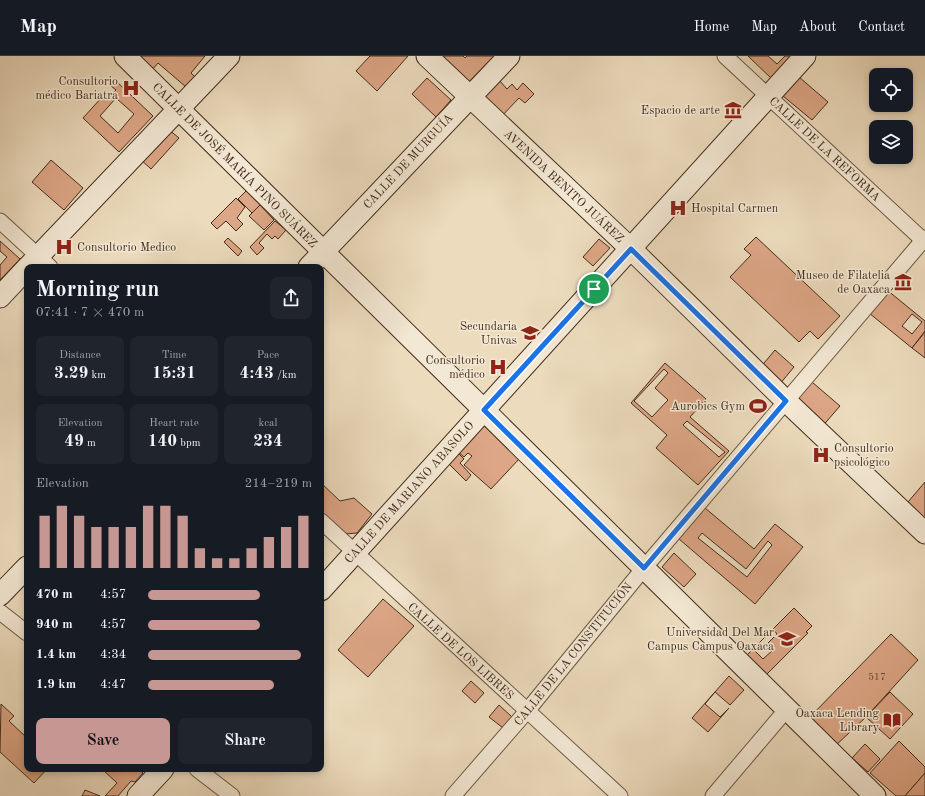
<!DOCTYPE html>
<meta charset="utf-8">
<style>
:root{--surface:#171b24;--page:#20242c;--text:#f1f3f6;--muted:#9ea1a6;--line:#363941;--accent:#c59692}
body{margin:0;font-family:"Old Standard TT",serif;background:var(--page);color:var(--text);height:100vh;display:flex;flex-direction:column;font-size:15px;white-space:nowrap}
*{box-sizing:border-box;margin:0}
p{font-size:13px;color:var(--muted)}
.icon{flex:none;width:22px;height:22px;fill:none;stroke:currentColor;stroke-width:2;stroke-linecap:round;stroke-linejoin:round}
.map{position:relative;flex:1;overflow:hidden}
.panel{position:absolute;left:24px;top:208px;width:300px;height:508px;display:flex;flex-direction:column;background:var(--surface);border-radius:8px;box-shadow:0 2px 6px #0003}
.panel>*{flex:none}
.controls{position:absolute;left:869px;top:12px;display:grid;gap:8px}
.controls a{display:grid;place-items:center;width:44px;height:44px;border-radius:8px;background:var(--surface);box-shadow:0 2px 6px #0003;font-size:20px}
.pin{position:absolute;display:grid;place-items:center;width:34px;height:34px;color:#fff;margin:-17px;border:2px solid #fff;border-radius:50%;box-shadow:0 1px 4px #0007}
.round{display:grid;place-items:center;flex:none;width:42px;height:42px;border-radius:8px;background:var(--page)}
.headline{display:flex;align-items:center;justify-content:space-between;height:68px;padding:0 12px}
h1{font-size:22px;font-weight:800;line-height:30px}
.metrics{display:grid;grid-template-columns:repeat(3,1fr);gap:6px;height:68px;padding:4px 12px}
.metrics div{display:grid;align-content:center;border-radius:8px;background:var(--page);text-align:center}
.metrics b{font-size:17px;font-weight:800}
.metrics small{font-size:11px;font-weight:400}
.metrics p{font-size:11px}
.chart{height:112px;padding:8px 12px}
.chart p{display:flex;justify-content:space-between}
.chart svg{width:100%;height:72px;margin-top:4px;stroke:var(--accent);stroke-width:6}
.action{display:flex;gap:8px;margin-top:auto;padding:8px 12px}
.action a{flex:1;height:46px;border-radius:8px;background:var(--accent);color:#111;font-size:16px;font-weight:800;line-height:46px;text-align:center}
.action a+a{background:var(--page);color:var(--text)}
ul{padding:0 12px;list-style:none;font-size:13px}
li{display:grid;grid-template-columns:64px 48px 1fr;align-items:center;height:30px}
li i{height:10px;border-radius:5px;background:var(--accent)}
header{display:flex;align-items:center;gap:24px;box-sizing:border-box;height:56px;padding:0 20px;background:var(--surface);border-bottom:1px solid var(--line)}
header strong{font-size:19px}
nav{display:flex;gap:22px;margin-inline-start:auto;font-size:14px}
.map>svg:first-child{display:block}
.building{fill:#dda686;stroke:#432d1b;fill-rule:evenodd}
.lines{fill:none;stroke-linecap:round;stroke-linejoin:round}
.street-casing{stroke:#6d5844;stroke-width:17}
.secondary-casing{stroke:#432d1b;stroke-width:23}
.street{stroke:#f3e8d4;stroke-width:15}
.secondary{stroke:#f3e8d4;stroke-width:21}
.route-casing{stroke:#fff;stroke-width:8}
.route{stroke:#1a73e8;stroke-width:5}
.labels{text-anchor:middle;stroke-width:3;stroke-linejoin:round;paint-order:stroke}
.number-label{font-size:10px;fill:#6a4b36}
.poi-label{font-size:12px;fill:#432d1b;stroke:#f3e8d4;text-anchor:end}
.street-label{font-size:12px;fill:#432d1b;stroke:#f3e8d4}
</style>
<header>
<strong>Map</strong>
<nav><a>Home</a><a>Map</a><a>About</a><a>Contact</a></nav>
</header>
<div class="map">
<svg width="925" height="740" viewBox="0 0 925 740">
<rect width="100%" height="100%" fill="#ecdbbd"/>
<filter id="stains"><feTurbulence type="fractalNoise" baseFrequency=".005" numOctaves="4"/><feColorMatrix values="0 0 0 0 .2 0 0 0 0 .09 0 0 0 0 .02 0 0 0 .5 -.17"/></filter>
<radialGradient id="worn" r=".72"><stop offset=".6" stop-color="#630" stop-opacity="0"/><stop offset="1" stop-color="#630" stop-opacity=".3"/></radialGradient>
<g class="building">
<polygon points="142,0 205,0 191,17 195,21 186,31 158,7 152,14 139,3"/>
<polygon points="370,0 408,0 377,35 356,15"/>
<polygon points="439,0 463,0 465,2 467,0 494,0 463,32"/>
<polygon points="748,0 768,0 777,8 785,0 795,0 773,24"/>
<polygon points="799,21 828,46 812,64 783,40"/>
<polygon points="427,22 451,44 436,61 412,38"/>
<polygon points="499,24 507,33 512,28 517,34 523,27 534,38 525,47 519,42 500,62 481,44"/>
<path d="M116,25L153,60L119,96L83,62L103,40L106,44L116,34L111,30ZM116,42L134,58L118,77L100,60Z"/>
<polygon points="168,73 179,82 151,113 140,103"/>
<polygon points="51,104 83,132 64,154 32,126"/>
<polygon points="247,134 261,148 252,157 238,143"/>
<polygon points="236,142 245,151 237,162 243,168 236,175 226,165 217,173 211,167"/>
<polygon points="260,149 274,164 264,174 249,160"/>
<polygon points="275,165 286,174 278,183 275,180 272,183 267,178 259,187 264,192 257,199 250,191"/>
<polygon points="756,181 840,260 818,283 810,275 799,286 730,221 751,199 744,193"/>
<polygon points="228,182 242,195 238,200 224,186"/>
<polygon points="599,183 610,192 593,210 583,201"/>
<polygon points="0,185 20,203 0,224 0,209 7,201 0,195"/>
<path d="M887,234L925,265V275L912,292L869,257ZM912,258L922,266L912,278L902,270Z"/>
<polygon points="925,276 925,302 912,292"/>
<polygon points="775,294 794,311 779,329 759,313"/>
<path d="M665,307L706,343L690,361L729,395L698,429L656,392L667,379L631,347ZM664,313L668,317L655,332L668,344L652,361L634,345ZM687,365L725,396L719,401L683,369Z"/>
<polygon points="812,326 840,350 820,373 793,348"/>
<polygon points="484,366 521,401 491,433 464,409 472,400 468,397 464,401 457,395"/>
<polygon points="457,396 464,403 460,407 471,419 466,425 447,406"/>
<polygon points="925,426 925,472 902,453"/>
<polygon points="321,427 340,445 354,442 372,458 357,477 344,478 321,456"/>
<path d="M705,452L754,493L775,468L803,491L755,548L679,483ZM702,477L746,513L768,485L772,489L747,521L698,482Z"/>
<polygon points="674,497 696,518 684,531 662,511"/>
<polygon points="383,543 414,570 368,621 338,594"/>
<path d="M794,552L812,570L806,576L808,577L762,623L743,603ZM773,573L777,578L768,587L774,593L763,603L753,593Z"/>
<polygon points="891,578 918,604 866,661 834,691 807,664"/>
<polygon points="729,620 744,634 730,649 715,636 705,648 720,661 729,652 708,676 692,662"/>
<polygon points="471,625 484,637 475,647 462,635"/>
<polygon points="890,636 913,658 890,683 866,661"/>
<polygon points="1,648 14,660 9,665 27,682 27,713 47,713 34,727 0,696"/>
<polygon points="499,649 512,661 503,672 489,661"/>
<polygon points="899,685 925,711 925,717 905,740 896,740 870,717"/>
<polygon points="865,688 880,703 868,716 852,702"/>
<polygon points="138,713 143,717 135,726 131,725 118,740 105,740 117,727 102,713"/>
<polygon points="925,717 925,740 905,740"/>
<polygon points="85,734 100,740 82,740"/>
</g>
<g class="lines">
<g class="street-casing">
<g id="street">
<polyline points="725,0 925,186"/>
<polyline points="0,165 50,211"/>
<polyline points="321,465 620,740"/>
<polyline points="0,556 27,577"/>
<polyline points="197,713 232,740"/>
<polyline points="453,740 527,655 644,512 925,182"/>
<polyline points="713,740 787,653"/>
</g>
</g>
<g class="secondary-casing">
<g id="secondary">
<polyline points="125,0 875,740"/>
<polyline points="427,0 631,193 786,345 925,477"/>
<polyline points="28,211 229,0"/>
<polyline points="309,211 509,0"/>
<polyline points="0,241 27,212"/>
<polyline points="321,534 805,0"/>
<polyline points="0,539 27,511"/>
<polyline points="138,740 163,713"/>
</g>
</g>
<use href="#street" class="street"/>
<use href="#secondary" class="secondary"/>
</g>
<g class="lines">
<g class="route-casing">
<polygon id="route" points="631,193 786,345 644,512 484,354"/>
</g>
<use href="#route" class="route"/>
</g>
<defs>
<g id="hospital-bare" transform="scale(1.38)"><path d="M-5-5h3v3.5h4V-5h3V5h-3V1.5h-4V5h-3Z" fill="#8f2418" stroke="#f3e8d4" stroke-width="2.5" paint-order="stroke"/></g>
<g id="museum-bare" transform="scale(1.38)"><path d="M0-6L6-3V-2H-6V-3ZM-5-1h2V3h-2ZM-1-1h2V3h-2ZM3-1h2V3H3ZM-6 4H6V6H-6Z" fill="#8f2418" stroke="#f3e8d4" stroke-width="2.5" paint-order="stroke"/></g>
<g id="school-bare" transform="scale(1.38)"><path d="M0-5L7-2L0 1L-7-2ZM-4 1L0 2.5L4 1V4Q0 6-4 4Z" fill="#8f2418" stroke="#f3e8d4" stroke-width="2.5" paint-order="stroke"/></g>
<g id="stadium-bare" transform="scale(1.38)"><path d="M0-5a6.5 5 0 1 0 0 10a6.5 5 0 1 0 0-10ZM-3.5-1.8h7v3.6h-7Z" fill="#8f2418" stroke="#f3e8d4" stroke-width="2.5" paint-order="stroke"/></g>
<g id="university-bare" transform="scale(1.38)"><path d="M0-5L7-2L0 1L-7-2ZM-4 1L0 2.5L4 1V4Q0 6-4 4Z" fill="#8f2418" stroke="#f3e8d4" stroke-width="2.5" paint-order="stroke"/></g>
<g id="library-bare" transform="scale(1.38)"><path d="M-6-4Q-3-5.5-.7-3.5V5Q-3 3-6 4ZM6-4Q3-5.5 .7-3.5V5Q3 3 6 4Z" fill="#8f2418" stroke="#f3e8d4" stroke-width="2.5" paint-order="stroke"/></g>
</defs>
<g fill-rule="evenodd">
<use href="#hospital-bare" x="131" y="32"/>
<use href="#museum-bare" x="733" y="54"/>
<use href="#hospital-bare" x="678" y="152"/>
<use href="#hospital-bare" x="64" y="191"/>
<use href="#museum-bare" x="903" y="226"/>
<use href="#school-bare" x="530" y="277"/>
<use href="#hospital-bare" x="498" y="311"/>
<use href="#stadium-bare" x="758" y="350"/>
<use href="#hospital-bare" x="821" y="399"/>
<use href="#university-bare" x="787" y="583"/>
<use href="#library-bare" x="892" y="664"/>
</g>
<g class="labels">
<g class="number-label">
<text x="877" y="624">517</text>
</g>
<g class="poi-label">
<text x="118" y="29">Consultorio<tspan x="118" dy="14">médico Bariatra</tspan></text>
<text x="720" y="58">Espacio de arte</text>
<text x="691" y="156" text-anchor="start">Hospital Carmen</text>
<text x="77" y="195" text-anchor="start">Consultorio Medico</text>
<text x="890" y="223">Museo de Filatelia<tspan x="890" dy="14">de Oaxaca</tspan></text>
<text x="517" y="274">Secundaria<tspan x="517" dy="14">Univas</tspan></text>
<text x="485" y="308">Consultorio<tspan x="485" dy="14">médico</tspan></text>
<text x="745" y="354">Aurobics Gym</text>
<text x="834" y="396" text-anchor="start">Consultorio<tspan x="834" dy="14">psicológico</tspan></text>
<text x="774" y="580">Universidad Del Mar<tspan x="774" dy="14">Campus Campus Oaxaca</tspan></text>
<text x="879" y="661">Oaxaca Lending<tspan x="879" dy="14">Library</tspan></text>
</g>
<g class="street-label">
<text transform="translate(825 93) rotate(43)" y="4">CALLE DE LA REFORMA</text>
<text transform="translate(408 105) rotate(-47)" y="4">CALLE DE MURGUÍA</text>
<text transform="translate(235 109) rotate(45)" y="4">CALLE DE JOSÉ MARÍA PINO SUÁREZ</text>
<text transform="translate(564 130) rotate(43)" y="4">AVENIDA BENITO JUÁREZ</text>
<text transform="translate(409 436) rotate(-48)" y="4">CALLE DE MARIANO ABASOLO</text>
<text transform="translate(461 595) rotate(42)" y="4">CALLE DE LOS LIBRES</text>
<text transform="translate(573 598) rotate(-51)" y="4">CALLE DE LA CONSTITUCIÓN</text>
</g>
</g>
<rect width="100%" height="100%" filter="url(#stains)"/>
<rect width="100%" height="100%" fill="url(#worn)"/>
</svg>
<div class="controls">
<a><svg class="icon" aria-label="locate" viewBox="0 0 24 24"><circle cx="12" cy="12" r="6"/><path d="M12 2v4M12 18v4M2 12h4M18 12h4"/></svg></a>
<a><svg class="icon" aria-label="layers" viewBox="0 0 24 24"><path d="M12 4l9 5-9 5-9-5zM3 14l9 5 9-5"/></svg></a>
</div>
<div class="pin" style="left:594px;top:233px;background:#1e9e55"><svg class="icon" aria-label="arrive" viewBox="0 0 24 24"><path d="M6 21V4h12l-3 4 3 4H6"/></svg></div>
<section class="panel">
<div class="headline"><div><h1>Morning run</h1><p>07:41 · 7 × 470 m</p></div><a class="round"><svg class="icon" aria-label="share" viewBox="0 0 24 24"><path d="M12 15V3M7 8l5-5 5 5M5 13v7h14v-7"/></svg></a></div>
<div class="metrics">
<div><p>Distance</p><b>3.29<small> km</small></b></div>
<div><p>Time</p><b>15:31</b></div>
<div><p>Pace</p><b>4:43<small> /km</small></b></div>
</div>
<div class="metrics">
<div><p>Elevation</p><b>49<small> m</small></b></div>
<div><p>Heart rate</p><b>140<small> bpm</small></b></div>
<div><p>kcal</p><b>234</b></div>
</div>
<div class="chart"><p><span>Elevation</span>214–219 m</p>
<svg viewBox="0 0 160 44" preserveAspectRatio="none"><path d="M5 44V12M15 44V6M25 44V12M35 44V19M45 44V19M55 44V19M65 44V6M75 44V6M85 44V12M95 44V32M105 44V38M115 44V38M125 44V32M135 44V25M145 44V19M155 44V12"/></svg>
</div>
<ul>
<li><b>470 m</b>4:57<i style="width:68%"></i></li>
<li><b>940 m</b>4:57<i style="width:68%"></i></li>
<li><b>1.4 km</b>4:34<i style="width:93%"></i></li>
<li><b>1.9 km</b>4:47<i style="width:77%"></i></li>
</ul>
<div class="action"><a>Save</a><a>Share</a></div>
</section>
</div>
